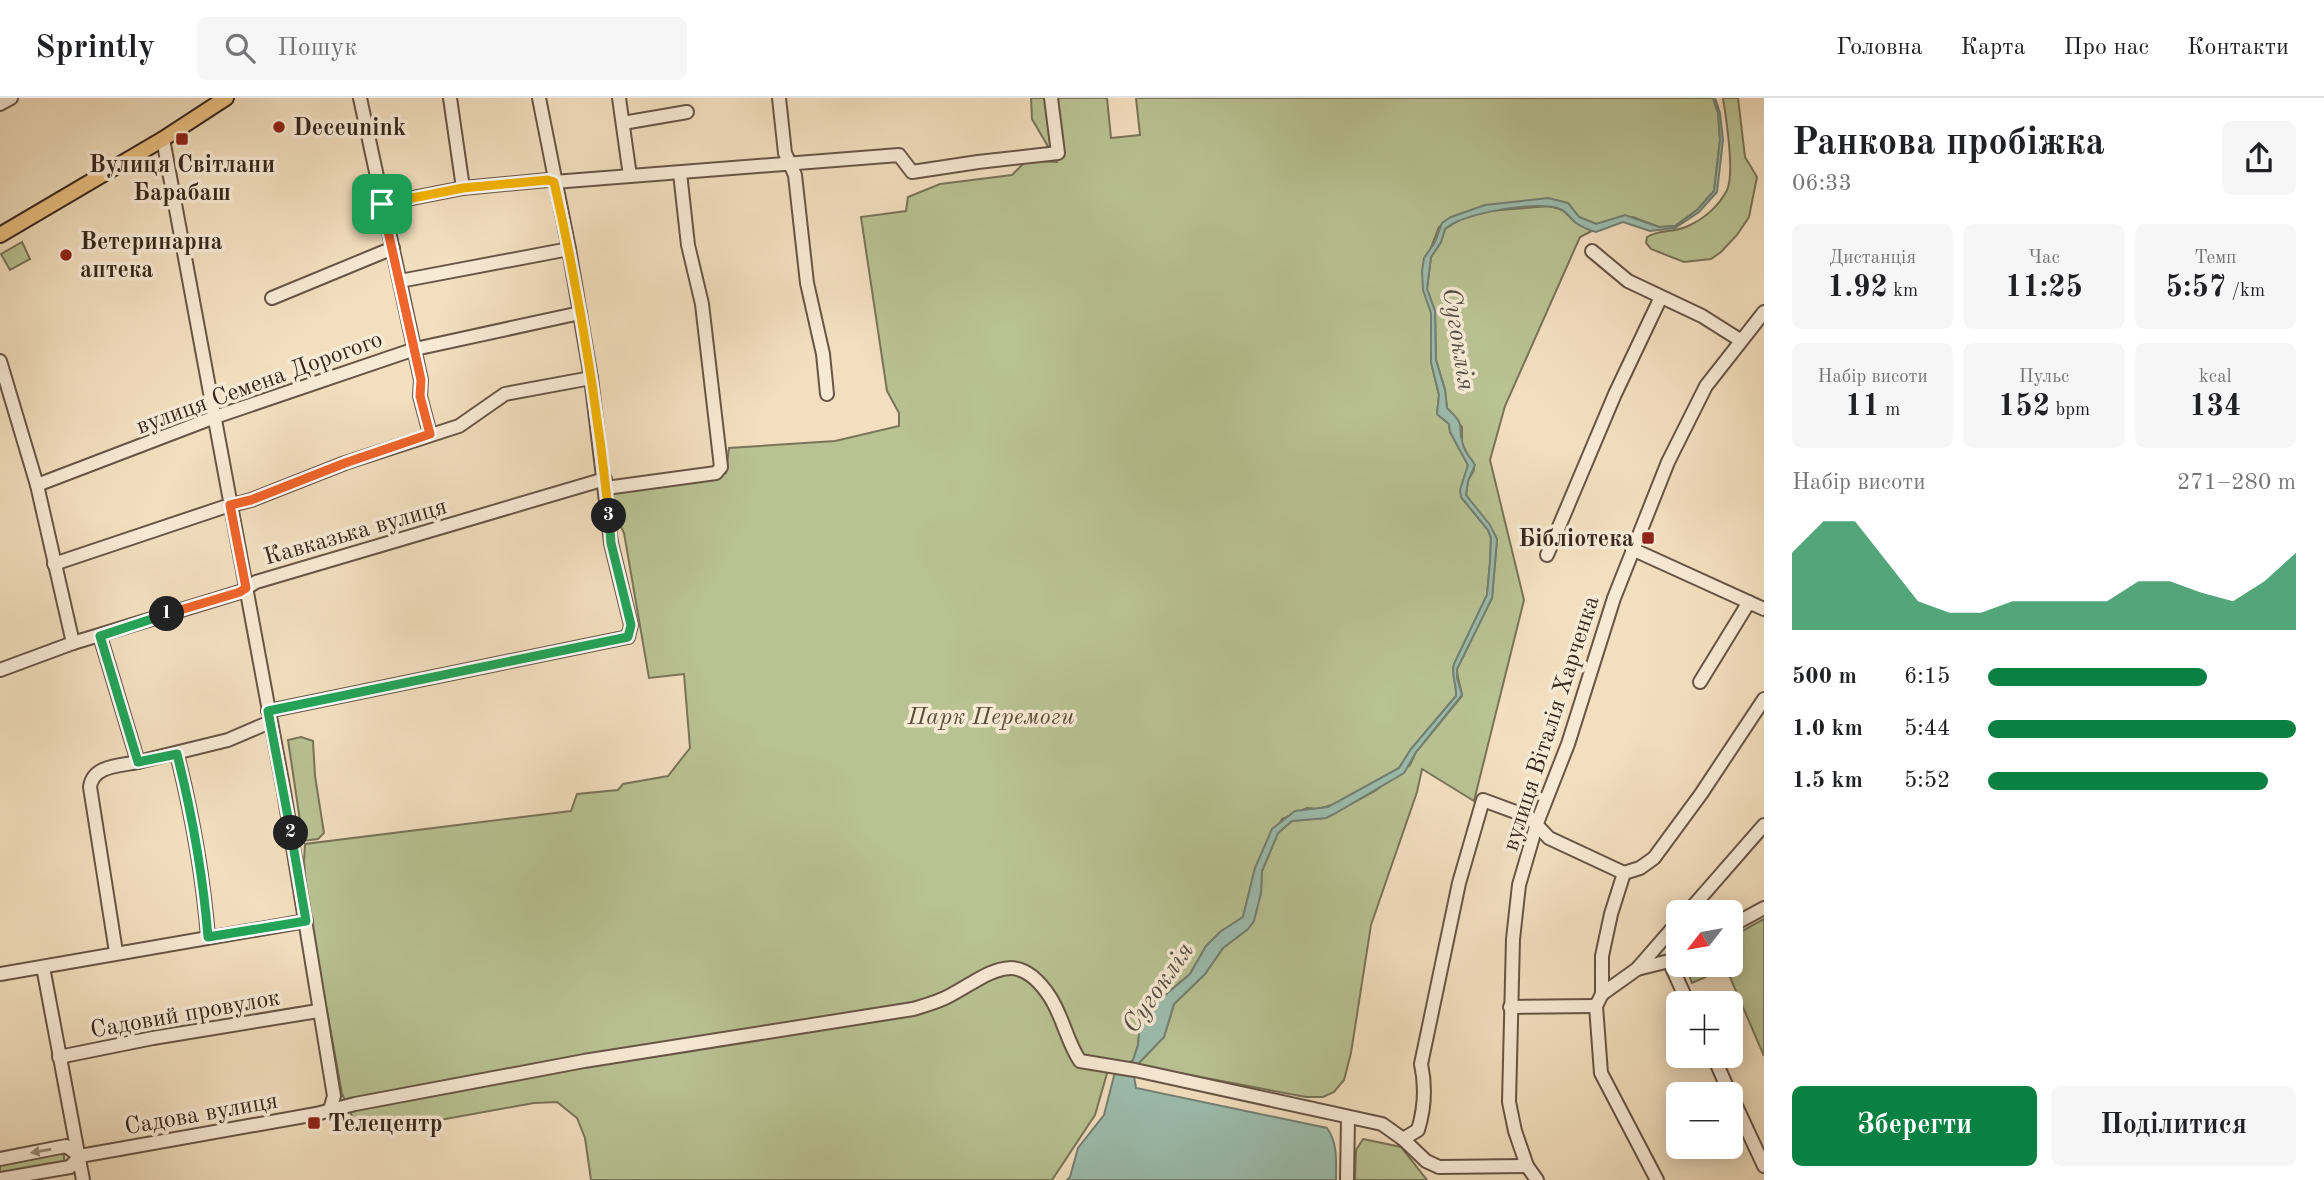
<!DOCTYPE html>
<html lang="uk">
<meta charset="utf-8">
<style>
:root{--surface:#fff;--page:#f6f6f6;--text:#202124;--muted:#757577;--line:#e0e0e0;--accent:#0b8043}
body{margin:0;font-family:"Old Standard TT",serif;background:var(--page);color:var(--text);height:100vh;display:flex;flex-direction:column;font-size:26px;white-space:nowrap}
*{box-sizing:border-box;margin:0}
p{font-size:23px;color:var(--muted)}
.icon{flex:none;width:38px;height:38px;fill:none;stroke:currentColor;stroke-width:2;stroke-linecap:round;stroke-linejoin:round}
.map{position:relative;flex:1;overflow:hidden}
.sheet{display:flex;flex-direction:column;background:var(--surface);width:560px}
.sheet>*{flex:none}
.needle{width:46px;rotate:239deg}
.buttons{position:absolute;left:1666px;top:802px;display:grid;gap:14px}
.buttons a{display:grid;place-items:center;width:77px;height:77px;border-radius:10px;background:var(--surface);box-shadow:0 4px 18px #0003;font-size:35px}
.pin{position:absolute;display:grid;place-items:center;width:60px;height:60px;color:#fff;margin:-30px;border-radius:14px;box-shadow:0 4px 10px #0006}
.km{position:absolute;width:35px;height:35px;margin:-18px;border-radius:50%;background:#222;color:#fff;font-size:19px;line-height:35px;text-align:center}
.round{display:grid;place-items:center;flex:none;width:74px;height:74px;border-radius:10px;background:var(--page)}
.headline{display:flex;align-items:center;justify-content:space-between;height:119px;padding:0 28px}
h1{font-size:38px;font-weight:600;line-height:52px}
.figures{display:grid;grid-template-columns:repeat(3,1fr);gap:10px;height:119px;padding:7px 28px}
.figures div{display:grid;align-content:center;border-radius:10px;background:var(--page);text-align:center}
.figures b{font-size:30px;font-weight:600}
.figures small{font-size:19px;font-weight:400}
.figures p{font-size:19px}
.chart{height:196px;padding:14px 28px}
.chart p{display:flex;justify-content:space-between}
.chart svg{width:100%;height:126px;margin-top:7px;fill:var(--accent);opacity:.7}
.action{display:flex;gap:14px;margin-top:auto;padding:14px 28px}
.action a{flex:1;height:80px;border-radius:10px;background:var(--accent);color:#fff;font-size:28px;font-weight:600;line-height:80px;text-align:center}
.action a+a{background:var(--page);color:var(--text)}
ul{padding:0 28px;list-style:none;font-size:23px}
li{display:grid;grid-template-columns:112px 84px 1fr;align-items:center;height:52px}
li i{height:18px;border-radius:9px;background:var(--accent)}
header{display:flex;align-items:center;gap:42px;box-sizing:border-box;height:98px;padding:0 35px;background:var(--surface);border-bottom:2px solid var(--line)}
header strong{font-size:33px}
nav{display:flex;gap:38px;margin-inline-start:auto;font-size:24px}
.search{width:490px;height:63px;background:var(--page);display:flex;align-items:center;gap:18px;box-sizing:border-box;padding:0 24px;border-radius:10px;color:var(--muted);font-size:26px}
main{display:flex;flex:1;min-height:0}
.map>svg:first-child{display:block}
.green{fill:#b9c293;stroke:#797458;stroke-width:2}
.water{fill:#9cbdae;stroke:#748174;stroke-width:2}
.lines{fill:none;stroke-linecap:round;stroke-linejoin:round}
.minor-casing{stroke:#685546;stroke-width:16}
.major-casing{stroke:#39271e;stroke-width:18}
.minor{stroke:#f7ead5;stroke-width:12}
.major{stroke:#eac080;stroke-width:14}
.oneway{fill:#98887a}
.split-1-casing{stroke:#fff;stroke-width:14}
.split-2-casing{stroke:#fff;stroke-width:14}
.split-3-casing{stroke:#fff;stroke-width:14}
.split-4-casing{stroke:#fff;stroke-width:14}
.split-1{stroke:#f0652b;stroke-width:9}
.split-2{stroke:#22a559;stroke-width:9}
.split-3{stroke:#22a559;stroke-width:9}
.split-4{stroke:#f5b400;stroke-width:9}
.poi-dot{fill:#8f2418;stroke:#f7ead5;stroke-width:2.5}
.labels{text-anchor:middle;stroke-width:7;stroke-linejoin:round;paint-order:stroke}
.poi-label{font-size:24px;font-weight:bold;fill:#39271e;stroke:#f7ead5;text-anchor:start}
.street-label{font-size:24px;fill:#39271e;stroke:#f7ead5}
.park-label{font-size:24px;font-style:italic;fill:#594e3b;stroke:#f7ead5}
.water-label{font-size:26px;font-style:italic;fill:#524c42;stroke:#f7ead5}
</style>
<header>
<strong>Sprintly</strong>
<div class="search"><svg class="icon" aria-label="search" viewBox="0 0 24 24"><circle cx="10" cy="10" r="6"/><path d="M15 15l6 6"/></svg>Пошук</div>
<nav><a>Головна</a><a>Карта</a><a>Про нас</a><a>Контакти</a></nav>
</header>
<main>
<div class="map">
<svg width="1764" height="1082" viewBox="0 0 1764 1082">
<rect width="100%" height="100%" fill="#f3dfbf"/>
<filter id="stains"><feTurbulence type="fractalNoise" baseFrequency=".00286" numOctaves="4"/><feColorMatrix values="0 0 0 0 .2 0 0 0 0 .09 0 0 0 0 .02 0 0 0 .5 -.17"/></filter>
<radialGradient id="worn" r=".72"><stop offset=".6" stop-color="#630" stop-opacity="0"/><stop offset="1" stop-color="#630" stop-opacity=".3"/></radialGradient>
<g class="green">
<path d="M1031,0H1107L1111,40L1140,37L1136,0H1713L1718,15L1720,42L1714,93L1697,112L1675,128L1659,129L1633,119L1596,126L1579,119L1568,105L1485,107L1439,129L1422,173L1431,215V264L1439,297L1437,316L1449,326L1450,334L1468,367L1461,391V399L1488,432L1491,440L1490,464L1487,497L1454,566C1451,578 1457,586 1456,598L1411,651L1399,670L1339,705L1318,711L1307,710L1282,721L1255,770L1243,819L1220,834L1206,848L1190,876L1151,909L1140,926L1138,947L1133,963L1108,972L1095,1017L1052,1082H591L585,1040L577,1020L557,1004L534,1005L374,1034L357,1029L342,996L307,802L304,763L305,746L571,713L577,696L618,692L623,686L668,678L690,650L684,576L649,580L624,435L613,413V395L726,375L729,350L835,343L899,328V315L887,293L861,119L906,113L908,99L940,86L1012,77L1026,63L1057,64L1032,21Z"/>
<path d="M1723,0H1738L1745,59L1757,79L1749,119L1737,137L1721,154L1711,161L1684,164L1651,151L1646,145L1647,139C1659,131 1675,135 1688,128C1704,121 1719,108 1727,92C1735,75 1726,19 1723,0Z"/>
<path d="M1549,108L1563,112L1575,124L1592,133L1580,139L1505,308L1490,362L1524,502L1474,703L1422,671L1417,694L1371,827L1351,955L1344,982L1334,994L1323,999H1306L1137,967L1164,939L1174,906L1205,876L1223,850L1248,831L1261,795L1262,773L1278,735L1292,723L1325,720L1375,693L1410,667L1416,654L1462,598C1461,588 1457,581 1457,571L1492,500L1497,441L1466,397L1468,383L1474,372L1472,362L1468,358L1462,345V329L1447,310L1445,292L1436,262L1435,213L1427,191L1431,159L1441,144L1445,131L1464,119L1488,113Z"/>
<polygon points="22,144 30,161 10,172 1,156"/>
<polygon points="301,639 313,643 315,678 324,735 318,741 303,743 288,642"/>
<polygon points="1764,821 1764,958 1726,870 1692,885 1685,866 1731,866 1731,839"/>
<polygon points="1363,1041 1401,1049 1427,1082 1355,1082 1356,1052"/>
<polygon points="59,1055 64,1057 64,1064 0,1077 0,1066"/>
</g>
<g class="water">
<path d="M1713,0H1715L1720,15L1723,42L1717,94L1699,114L1675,130L1650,133L1623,124L1596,134C1589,132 1582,129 1576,125C1570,120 1567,114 1560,111C1539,102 1461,115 1445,131L1441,144L1431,159L1427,191L1435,213L1436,262L1445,292L1447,310C1468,330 1456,325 1463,347C1465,355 1471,360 1475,367L1468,383L1466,397L1490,427L1497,441L1492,500L1457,571V580L1462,597L1416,654L1404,675L1334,716L1326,720L1292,723L1278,735L1262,773L1261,795L1254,823L1248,831L1223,850L1205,876L1174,906L1164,939L1137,967L1129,965L1133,962L1138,947L1140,926L1151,909L1190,876L1206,848L1220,834L1243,819L1255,770L1272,731L1295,713L1328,709L1399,670L1411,651L1456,598C1457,586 1451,578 1454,566L1487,497L1490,464L1491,440L1488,432L1461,399L1460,392L1468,367L1450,334L1449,326L1437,316L1439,297L1431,264V215L1423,192L1422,173L1424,160L1435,144L1442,125L1451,119L1485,107L1548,100L1568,105L1579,119L1596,126L1625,117L1659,129L1675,128L1697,112L1714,93L1720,42L1718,15Z"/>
<path d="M1115,974L1134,978L1136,990L1327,1030C1338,1045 1336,1064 1336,1082H1067L1070,1079L1078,1050L1104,1017Z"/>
</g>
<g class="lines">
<g class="minor-casing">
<g id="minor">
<polyline points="360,0 421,282 420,298 430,336"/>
<polyline points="450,0 463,90"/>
<polyline points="619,0 630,78"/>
<polyline points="779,0 785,55 795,77 807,185 823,256 827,296"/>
<polyline points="0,6 11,0"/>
<polyline points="623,25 687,14"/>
<polyline points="163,41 284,694 334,998 330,1012"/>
<polyline points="382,106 463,90 548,82 554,84 899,57 912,74 978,64 1058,55 1051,0"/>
<polyline points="1592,153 1628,183 1702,218 1740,242"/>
<polyline points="400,183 569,151"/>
<polyline points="272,200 393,150"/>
<polyline points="0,263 37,387 73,545"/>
<polyline points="37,387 215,319 415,251 580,215"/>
<polyline points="606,390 716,375 721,369 702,206 688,147 680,75"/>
<polyline points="1632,451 1764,511"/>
<polyline points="1547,457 1615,296 1661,199"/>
<polyline points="54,466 224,409 251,402 345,365 459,328 505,296 591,280"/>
<path d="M100,538L138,664C120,668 93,667 90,689L116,854"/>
<polyline points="0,572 73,545 240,494 256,484 605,381"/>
<polyline points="1700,584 1749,504"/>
<polyline points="268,613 628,539 631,527 611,445 591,280 569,151 539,0"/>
<path d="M177,656C192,716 203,777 208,839"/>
<polyline points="138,664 228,642 270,624"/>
<polyline points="1624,775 1611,816 1602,858 1602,896 1596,908 1601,975 1657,1082"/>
<polyline points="1624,775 1640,770 1654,760 1701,696 1764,601"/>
<polyline points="1688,814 1764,727"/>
<polyline points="1731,828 1764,810"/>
<polyline points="1669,863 1688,905"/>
<polyline points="43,869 83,1082"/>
<polyline points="1637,871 1669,863 1678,858"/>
<polyline points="0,876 306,823"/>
<polyline points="1602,896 1637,871 1678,824"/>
<polyline points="1510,909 1596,908"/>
<polyline points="1713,957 1730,996"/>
<polyline points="59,959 153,940 318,913"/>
<polyline points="1731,997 1764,1068"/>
<path d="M1403,1041L1418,1032C1425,1009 1426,989 1421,966L1459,785L1483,702L1529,719L1549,740L1624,775"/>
<polyline points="0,1061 66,1048 80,1058"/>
<path d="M0,1081L70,1069L80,1058L316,1016L355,1006L584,963L913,911C926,907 938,904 949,898C989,877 1016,847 1050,899C1063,919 1067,944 1080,963L1135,972L1382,1026L1403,1041L1426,1063L1439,1069L1527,1068"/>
<polyline points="1347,1082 1348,1019"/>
<polyline points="1537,1082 1527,1068 1515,1033 1509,1004 1513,841 1519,787 1537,725 1568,646 1614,500 1668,364 1706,288 1764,214"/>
</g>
</g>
<g class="major-casing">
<polyline id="major" points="0,137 163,41 226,0"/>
</g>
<use href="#minor" class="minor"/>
<use href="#major" class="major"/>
</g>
<defs><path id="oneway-solid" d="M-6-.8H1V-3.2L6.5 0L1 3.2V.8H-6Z" transform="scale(1.75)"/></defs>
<use class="oneway" href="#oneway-solid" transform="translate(41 1053) rotate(170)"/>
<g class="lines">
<g class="split-1-casing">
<polyline id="split-1" points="167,516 240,494 246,490 230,407 251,402 345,365 430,336 420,298 421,282 382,106"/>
</g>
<g class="split-2-casing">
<path id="split-2" d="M167,516L100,538L138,664L177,656C192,716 203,777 208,839L306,823L291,735"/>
</g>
<g class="split-3-casing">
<polyline id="split-3" points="291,735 268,613 628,539 631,527 611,445 609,418"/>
</g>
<g class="split-4-casing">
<path id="split-4" d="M382,106L463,90L548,82L554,84C579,194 597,306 609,418"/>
</g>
<use href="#split-1" class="split-1"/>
<use href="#split-2" class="split-2"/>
<use href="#split-3" class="split-3"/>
<use href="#split-4" class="split-4"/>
</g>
<g class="poi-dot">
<circle cx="279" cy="29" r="7"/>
<rect x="175" y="34" width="14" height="14" rx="3.5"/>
<circle cx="66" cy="157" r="7"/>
<rect x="1641" y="433" width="14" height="14" rx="3.5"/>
<rect x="307" y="1018" width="14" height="14" rx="3.5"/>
</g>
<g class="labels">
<g class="poi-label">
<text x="293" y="37">Deceunink</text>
<text x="182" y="74" text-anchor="middle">Вулиця Світлани<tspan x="182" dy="28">Барабаш</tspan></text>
<text x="80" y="151">Ветеринарна<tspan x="80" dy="28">аптека</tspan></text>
<text x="1634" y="448" text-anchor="end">Бібліотека</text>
<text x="328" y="1033">Телецентр</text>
</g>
<g class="street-label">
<text transform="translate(259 284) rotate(-20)" y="8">вулиця Семена Дорогого</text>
<text transform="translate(355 433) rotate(-16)" y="8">Кавказька вулиця</text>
<text transform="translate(1550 625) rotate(-72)" y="8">вулиця Віталія Харченка</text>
<text transform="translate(185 915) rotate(-10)" y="8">Садовий провулок</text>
<text transform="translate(201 1015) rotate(-10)" y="8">Садова вулиця</text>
</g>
<g class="park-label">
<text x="991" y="626">Парк Перемоги</text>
</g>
<g class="water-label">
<text transform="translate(1460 241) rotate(81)" y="9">Сугоклія</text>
<text transform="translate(1157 889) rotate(-55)" y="9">Сугоклія</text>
</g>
</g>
<rect width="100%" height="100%" filter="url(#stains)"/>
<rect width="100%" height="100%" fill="url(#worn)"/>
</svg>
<div class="buttons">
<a><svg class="needle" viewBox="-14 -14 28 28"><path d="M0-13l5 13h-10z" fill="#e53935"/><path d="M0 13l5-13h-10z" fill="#757577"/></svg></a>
<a>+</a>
<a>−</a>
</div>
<div class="pin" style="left:382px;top:106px;background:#1e9e55"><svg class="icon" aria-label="arrive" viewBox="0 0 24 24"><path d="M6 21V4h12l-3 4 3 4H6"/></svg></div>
<b class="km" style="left:167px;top:516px">1</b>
<b class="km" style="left:291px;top:735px">2</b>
<b class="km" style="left:609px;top:418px">3</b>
</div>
<section class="sheet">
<div class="headline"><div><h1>Ранкова пробіжка</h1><p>06:33</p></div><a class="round"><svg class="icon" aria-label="share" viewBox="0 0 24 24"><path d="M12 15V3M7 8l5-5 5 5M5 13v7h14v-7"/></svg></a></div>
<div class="figures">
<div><p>Дистанція</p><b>1.92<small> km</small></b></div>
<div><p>Час</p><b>11:25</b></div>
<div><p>Темп</p><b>5:57<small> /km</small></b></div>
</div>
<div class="figures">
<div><p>Набір висоти</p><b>11<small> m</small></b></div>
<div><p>Пульс</p><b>152<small> bpm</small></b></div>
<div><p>kcal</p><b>134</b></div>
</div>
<div class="chart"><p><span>Набір висоти</span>271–280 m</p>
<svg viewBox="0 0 160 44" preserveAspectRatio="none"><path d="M0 44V17L10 6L20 6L30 20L40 34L50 38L60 38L70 34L80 34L90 34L100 34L110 27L120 27L130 31L140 34L150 27L160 17V44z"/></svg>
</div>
<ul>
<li><b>500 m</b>6:15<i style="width:71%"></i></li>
<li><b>1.0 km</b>5:44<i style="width:100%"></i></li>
<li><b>1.5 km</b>5:52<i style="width:91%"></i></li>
</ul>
<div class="action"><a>Зберегти</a><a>Поділитися</a></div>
</section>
</main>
